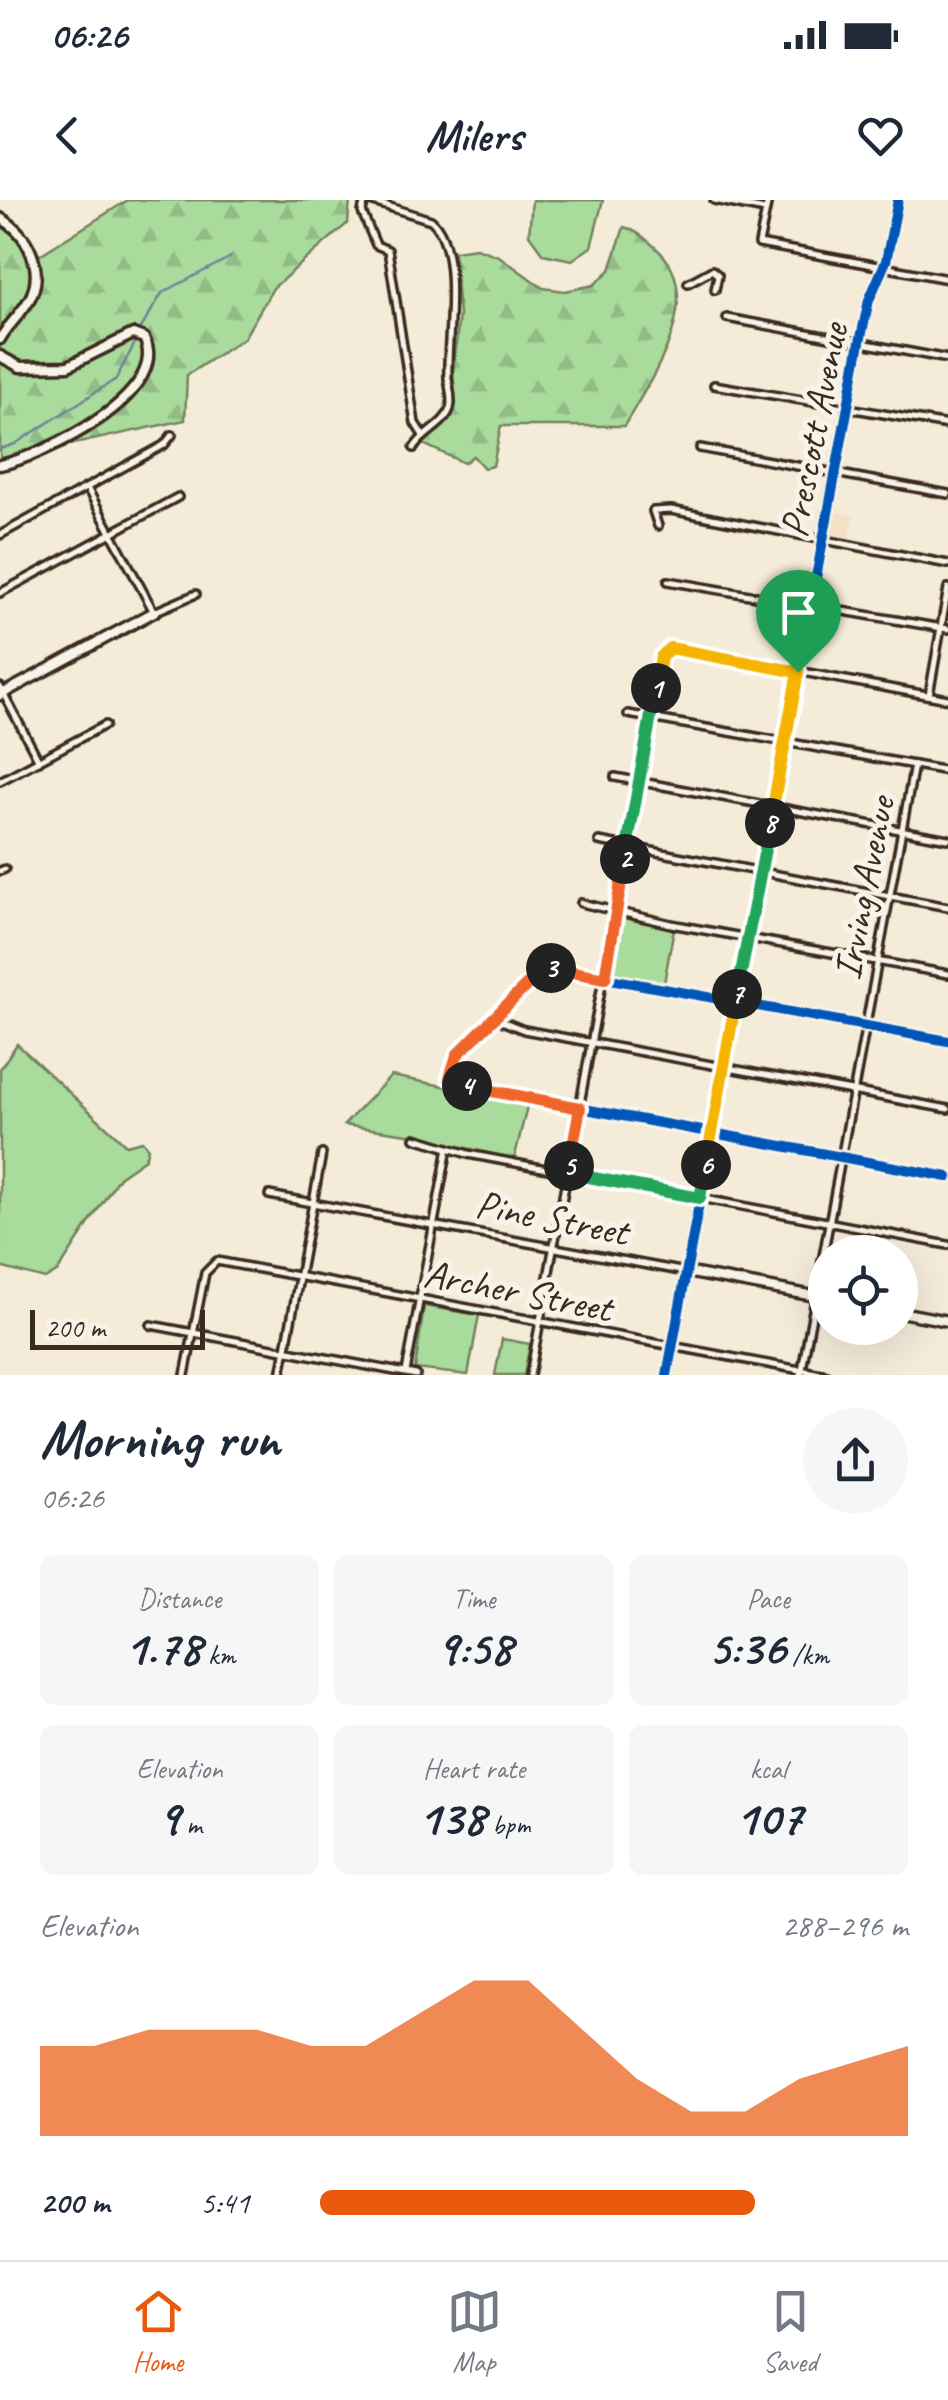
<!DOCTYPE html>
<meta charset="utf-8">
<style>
:root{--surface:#fff;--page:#f6f6f7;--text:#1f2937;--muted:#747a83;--line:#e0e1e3;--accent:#ea580c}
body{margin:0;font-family:Caveat,sans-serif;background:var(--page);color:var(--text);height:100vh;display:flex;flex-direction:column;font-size:38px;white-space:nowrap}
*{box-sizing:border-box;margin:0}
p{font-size:32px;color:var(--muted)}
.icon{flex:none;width:55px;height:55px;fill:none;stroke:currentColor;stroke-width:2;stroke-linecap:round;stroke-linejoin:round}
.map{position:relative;height:1175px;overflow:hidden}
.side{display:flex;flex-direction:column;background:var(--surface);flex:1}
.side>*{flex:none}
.tools{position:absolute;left:808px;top:1035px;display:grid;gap:20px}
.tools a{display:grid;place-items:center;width:110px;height:110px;border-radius:50%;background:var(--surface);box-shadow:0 10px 40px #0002;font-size:50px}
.scale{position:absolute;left:30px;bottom:25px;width:175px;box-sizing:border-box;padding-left:10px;border:5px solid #3b2a1e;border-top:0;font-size:28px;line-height:35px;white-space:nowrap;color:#3b2a1e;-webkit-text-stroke:8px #f7f3e8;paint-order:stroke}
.pin{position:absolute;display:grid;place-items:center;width:85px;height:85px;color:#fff;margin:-102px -42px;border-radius:50% 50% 50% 0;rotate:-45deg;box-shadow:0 0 10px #0007}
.pin .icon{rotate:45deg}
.km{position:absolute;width:50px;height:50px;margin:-25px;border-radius:50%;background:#222;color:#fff;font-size:28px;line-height:50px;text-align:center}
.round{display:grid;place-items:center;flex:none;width:105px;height:105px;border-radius:52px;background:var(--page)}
.overview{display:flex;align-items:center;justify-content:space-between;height:170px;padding:0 40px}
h1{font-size:55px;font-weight:600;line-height:75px}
.stats{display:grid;grid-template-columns:repeat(3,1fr);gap:15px;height:170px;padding:10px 40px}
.stats div{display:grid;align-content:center;border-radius:15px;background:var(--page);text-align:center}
.stats b{font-size:50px;font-weight:600}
.stats small{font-size:28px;font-weight:400}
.stats p{font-size:28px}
.chart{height:280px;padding:20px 40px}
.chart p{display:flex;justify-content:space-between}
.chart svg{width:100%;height:180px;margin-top:10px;fill:var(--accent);opacity:.7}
ul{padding:0 40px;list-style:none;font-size:32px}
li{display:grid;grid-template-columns:160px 120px 1fr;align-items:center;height:75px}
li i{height:25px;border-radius:12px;background:var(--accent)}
.status{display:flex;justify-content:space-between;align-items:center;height:70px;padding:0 50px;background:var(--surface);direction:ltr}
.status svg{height:28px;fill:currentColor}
header{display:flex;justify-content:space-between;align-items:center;height:130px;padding:0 40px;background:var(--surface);font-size:45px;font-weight:600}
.dock{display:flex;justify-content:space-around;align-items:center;height:140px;border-top:2px solid var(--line);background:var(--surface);font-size:28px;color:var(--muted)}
.dock a{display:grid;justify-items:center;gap:5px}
.dock .current{color:var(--accent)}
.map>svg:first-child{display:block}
.built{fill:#f3e1c8}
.green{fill:#a9db9c;stroke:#72825d;stroke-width:2.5}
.forest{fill:url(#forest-firs);stroke:#72825d;stroke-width:2.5}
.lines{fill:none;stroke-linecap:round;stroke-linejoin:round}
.stream{stroke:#6e8499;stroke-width:2.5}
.street-casing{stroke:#3b2a1e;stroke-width:12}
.secondary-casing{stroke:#3b2a1e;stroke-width:15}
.street{stroke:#f7f3e8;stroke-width:5}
.secondary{stroke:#f7f3e8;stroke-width:8}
.cycleway-casing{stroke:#f7f3e8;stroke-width:16}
.cycleway{stroke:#0057b8;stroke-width:10}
.split-1-casing{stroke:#fff;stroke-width:20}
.split-2-casing{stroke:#fff;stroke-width:20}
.split-3-casing{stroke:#fff;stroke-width:20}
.split-4-casing{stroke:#fff;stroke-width:20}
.split-5-casing{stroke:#fff;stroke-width:20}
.split-6-casing{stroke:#fff;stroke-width:20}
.split-7-casing{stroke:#fff;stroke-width:20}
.split-8-casing{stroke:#fff;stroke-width:20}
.split-9-casing{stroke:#fff;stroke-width:20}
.split-1{stroke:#f5b400;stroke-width:12}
.split-2{stroke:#22a559;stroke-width:12}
.split-3{stroke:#f0652b;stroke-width:12}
.split-4{stroke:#f0652b;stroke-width:12}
.split-5{stroke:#f0652b;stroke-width:12}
.split-6{stroke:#22a559;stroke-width:12}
.split-7{stroke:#f5b400;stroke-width:12}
.split-8{stroke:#22a559;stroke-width:12}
.split-9{stroke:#f5b400;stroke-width:12}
.labels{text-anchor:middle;stroke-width:10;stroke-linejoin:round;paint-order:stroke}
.street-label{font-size:40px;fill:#3b2a1e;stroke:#f7f3e8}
</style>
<div class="status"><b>06:26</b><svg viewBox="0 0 49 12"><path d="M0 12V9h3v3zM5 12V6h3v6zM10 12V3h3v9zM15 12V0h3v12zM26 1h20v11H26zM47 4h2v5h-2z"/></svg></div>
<header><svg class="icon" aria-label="back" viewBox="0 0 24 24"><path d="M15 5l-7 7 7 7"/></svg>Milers<svg class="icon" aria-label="heart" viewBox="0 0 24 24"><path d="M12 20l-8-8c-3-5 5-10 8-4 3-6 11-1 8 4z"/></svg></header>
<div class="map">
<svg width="948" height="1175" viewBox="0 0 948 1175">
<defs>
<pattern id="forest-firs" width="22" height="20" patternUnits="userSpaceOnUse" patternTransform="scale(2.5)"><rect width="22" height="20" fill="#a9db9c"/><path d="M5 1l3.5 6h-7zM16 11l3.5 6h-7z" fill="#92bc86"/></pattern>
</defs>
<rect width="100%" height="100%" fill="#f5ebd9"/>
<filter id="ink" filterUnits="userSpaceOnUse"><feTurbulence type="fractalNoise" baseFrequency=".01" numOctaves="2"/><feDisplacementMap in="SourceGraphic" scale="20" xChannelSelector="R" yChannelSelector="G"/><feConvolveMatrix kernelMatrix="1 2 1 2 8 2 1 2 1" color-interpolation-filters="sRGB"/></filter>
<g filter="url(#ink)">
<polygon class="built" points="831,311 854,316 849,339 827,335"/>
<g class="green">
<polygon points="532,0 603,0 591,47 572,60 543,54 529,35"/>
<polygon points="620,717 674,728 664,783 610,774"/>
<polygon points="17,844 126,945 142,941 148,948 145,959 119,977 58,1071 45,1079 0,1067 0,869"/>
<polygon points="391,876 528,902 514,960 415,935 344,925"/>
<polygon points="424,1106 479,1115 468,1175 415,1169"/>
<polygon points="502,1139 530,1144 524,1175 495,1175"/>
</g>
<g class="forest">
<polygon points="128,0 350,0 348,23 273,88 244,138 187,175 185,220 0,260 0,25 20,41 30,61"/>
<path d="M624,27C636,30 647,40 656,48C710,96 651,179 624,226H501L493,266L484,268L473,256L464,263L421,243L447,222L456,204L453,172L459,115L454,51L476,48L499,56L543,88L565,91L594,85L610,70Z"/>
</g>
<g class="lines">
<g class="stream">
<polyline points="140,130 162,93 231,57"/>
<polyline points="0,249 15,244 116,179 135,143"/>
</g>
<g class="street-casing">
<g id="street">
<polyline points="365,0 362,12 376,45 388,50 415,223 422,234"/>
<path d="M367,0L431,20C463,48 446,139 448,178C449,188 453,199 450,209C444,226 423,232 414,248"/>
<polyline points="714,0 765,10"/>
<polyline points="768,0 759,44 948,79"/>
<polyline points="688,83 712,70 718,75 715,90"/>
<polyline points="727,118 948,159"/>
<polyline points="714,185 948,225"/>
<polyline points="700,248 948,294"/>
<polyline points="87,288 154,412 196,394"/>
<polyline points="658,326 653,311 671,310 948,364"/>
<polyline points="0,335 164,245 172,235"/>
<polyline points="668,381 948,429"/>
<polyline points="0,393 178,297"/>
<polyline points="0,487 39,561"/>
<polyline points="929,495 948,388"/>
<polyline points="628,514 948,571"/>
<polyline points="615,577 948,639"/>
<polyline points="0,581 105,525"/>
<polyline points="599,641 948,707"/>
<polyline points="0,671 5,669"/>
<polyline points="581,703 671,724 948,774"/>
<polyline points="494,818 524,830 948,909"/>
<polyline points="948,841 550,768 536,776 457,855 449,874 457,884 489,891 948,977"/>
<polyline points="415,938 468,954 948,1045"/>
<polyline points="269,995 686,1072"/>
<polyline points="151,1125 416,1175"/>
<polyline points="406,1172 448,948"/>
<polyline points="185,1175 205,1073 217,1061 827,1175"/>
<polyline points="281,1175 322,954"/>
<polyline points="530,1175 663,453 674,448 948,499"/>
<polyline points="801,1175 914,565"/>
</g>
</g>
<g class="secondary-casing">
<g id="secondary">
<path d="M0,18C28,32 46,71 29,100C21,114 8,125 0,139"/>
<path d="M0,156L20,167L68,166L133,134L144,138C173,194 41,257 0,265"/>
<polyline points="0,495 154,412"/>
<polyline points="686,1072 825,1098"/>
<polyline points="900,1112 948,1121"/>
<polyline points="667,1175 860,142 869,100 886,61 898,0"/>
</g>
</g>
<use href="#street" class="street"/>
<use href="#secondary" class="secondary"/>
<g class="cycleway-casing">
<g id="cycleway">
<polyline points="948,841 550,768 536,776 457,855 449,874 457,884 489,891 948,977"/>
<polyline points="667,1175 860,142 869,100 886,61 898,0"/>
</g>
</g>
<use href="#cycleway" class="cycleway"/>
</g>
</g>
<g class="lines" filter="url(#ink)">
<g class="split-1-casing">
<polyline id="split-1" points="656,488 661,457 670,448 798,472"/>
</g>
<g class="split-2-casing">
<polyline id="split-2" points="625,659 656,488"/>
</g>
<g class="split-3-casing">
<polyline id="split-3" points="551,768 605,778 625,659"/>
</g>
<g class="split-4-casing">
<polyline id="split-4" points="467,886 450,878 457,855 536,776 551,768"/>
</g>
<g class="split-5-casing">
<polyline id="split-5" points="467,886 580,908 569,966"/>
</g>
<g class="split-6-casing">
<polyline id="split-6" points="569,966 567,973 700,998 706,965"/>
</g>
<g class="split-7-casing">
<polyline id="split-7" points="706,965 737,794"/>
</g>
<g class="split-8-casing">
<polyline id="split-8" points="737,794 770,623"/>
</g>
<g class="split-9-casing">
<polyline id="split-9" points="770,623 798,472"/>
</g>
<use href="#split-1" class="split-1"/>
<use href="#split-2" class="split-2"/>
<use href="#split-3" class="split-3"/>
<use href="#split-4" class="split-4"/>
<use href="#split-5" class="split-5"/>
<use href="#split-6" class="split-6"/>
<use href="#split-7" class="split-7"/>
<use href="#split-8" class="split-8"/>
<use href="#split-9" class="split-9"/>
</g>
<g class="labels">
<g class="street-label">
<text transform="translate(813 230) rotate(-79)" y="14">Prescott Avenue</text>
<text transform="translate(863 688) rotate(-79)" y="14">Irving Avenue</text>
<text transform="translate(552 1017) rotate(11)" y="14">Pine Street</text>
<text transform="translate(518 1090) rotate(11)" y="14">Archer Street</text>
</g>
</g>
</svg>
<div class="tools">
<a><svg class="icon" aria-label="locate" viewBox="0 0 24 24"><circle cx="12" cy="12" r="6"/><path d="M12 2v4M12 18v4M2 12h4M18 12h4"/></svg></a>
</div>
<div class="scale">200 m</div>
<div class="pin" style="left:798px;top:472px;background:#1e9e55"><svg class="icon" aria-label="arrive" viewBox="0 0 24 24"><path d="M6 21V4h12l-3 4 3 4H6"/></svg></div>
<b class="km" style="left:656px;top:488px">1</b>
<b class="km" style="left:625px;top:659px">2</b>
<b class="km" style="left:551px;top:768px">3</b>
<b class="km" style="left:467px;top:886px">4</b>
<b class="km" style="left:569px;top:966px">5</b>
<b class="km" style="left:706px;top:965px">6</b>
<b class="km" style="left:737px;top:794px">7</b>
<b class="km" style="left:770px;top:623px">8</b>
</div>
<section class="side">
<div class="overview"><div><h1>Morning run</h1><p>06:26</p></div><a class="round"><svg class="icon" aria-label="share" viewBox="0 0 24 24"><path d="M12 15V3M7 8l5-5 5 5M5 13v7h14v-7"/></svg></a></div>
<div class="stats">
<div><p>Distance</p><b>1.78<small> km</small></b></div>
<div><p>Time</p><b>9:58</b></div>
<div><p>Pace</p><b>5:36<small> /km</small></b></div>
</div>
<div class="stats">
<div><p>Elevation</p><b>9<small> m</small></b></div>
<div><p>Heart rate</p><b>138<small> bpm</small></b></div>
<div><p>kcal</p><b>107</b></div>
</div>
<div class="chart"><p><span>Elevation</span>288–296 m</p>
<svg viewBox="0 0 160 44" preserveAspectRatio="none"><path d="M0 44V22L10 22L20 18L30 18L40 18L50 22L60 22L70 14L80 6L90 6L100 18L110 30L120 38L130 38L140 30L150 26L160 22V44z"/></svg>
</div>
<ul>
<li><b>200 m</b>5:41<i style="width:74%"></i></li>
</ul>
</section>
<nav class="dock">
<a class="current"><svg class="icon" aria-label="home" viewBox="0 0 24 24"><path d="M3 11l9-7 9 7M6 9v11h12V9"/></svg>Home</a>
<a><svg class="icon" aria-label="map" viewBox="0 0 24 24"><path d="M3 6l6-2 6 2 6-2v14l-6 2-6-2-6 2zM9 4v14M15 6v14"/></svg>Map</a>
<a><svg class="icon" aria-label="saved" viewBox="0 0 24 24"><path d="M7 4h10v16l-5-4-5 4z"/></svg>Saved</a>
</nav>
